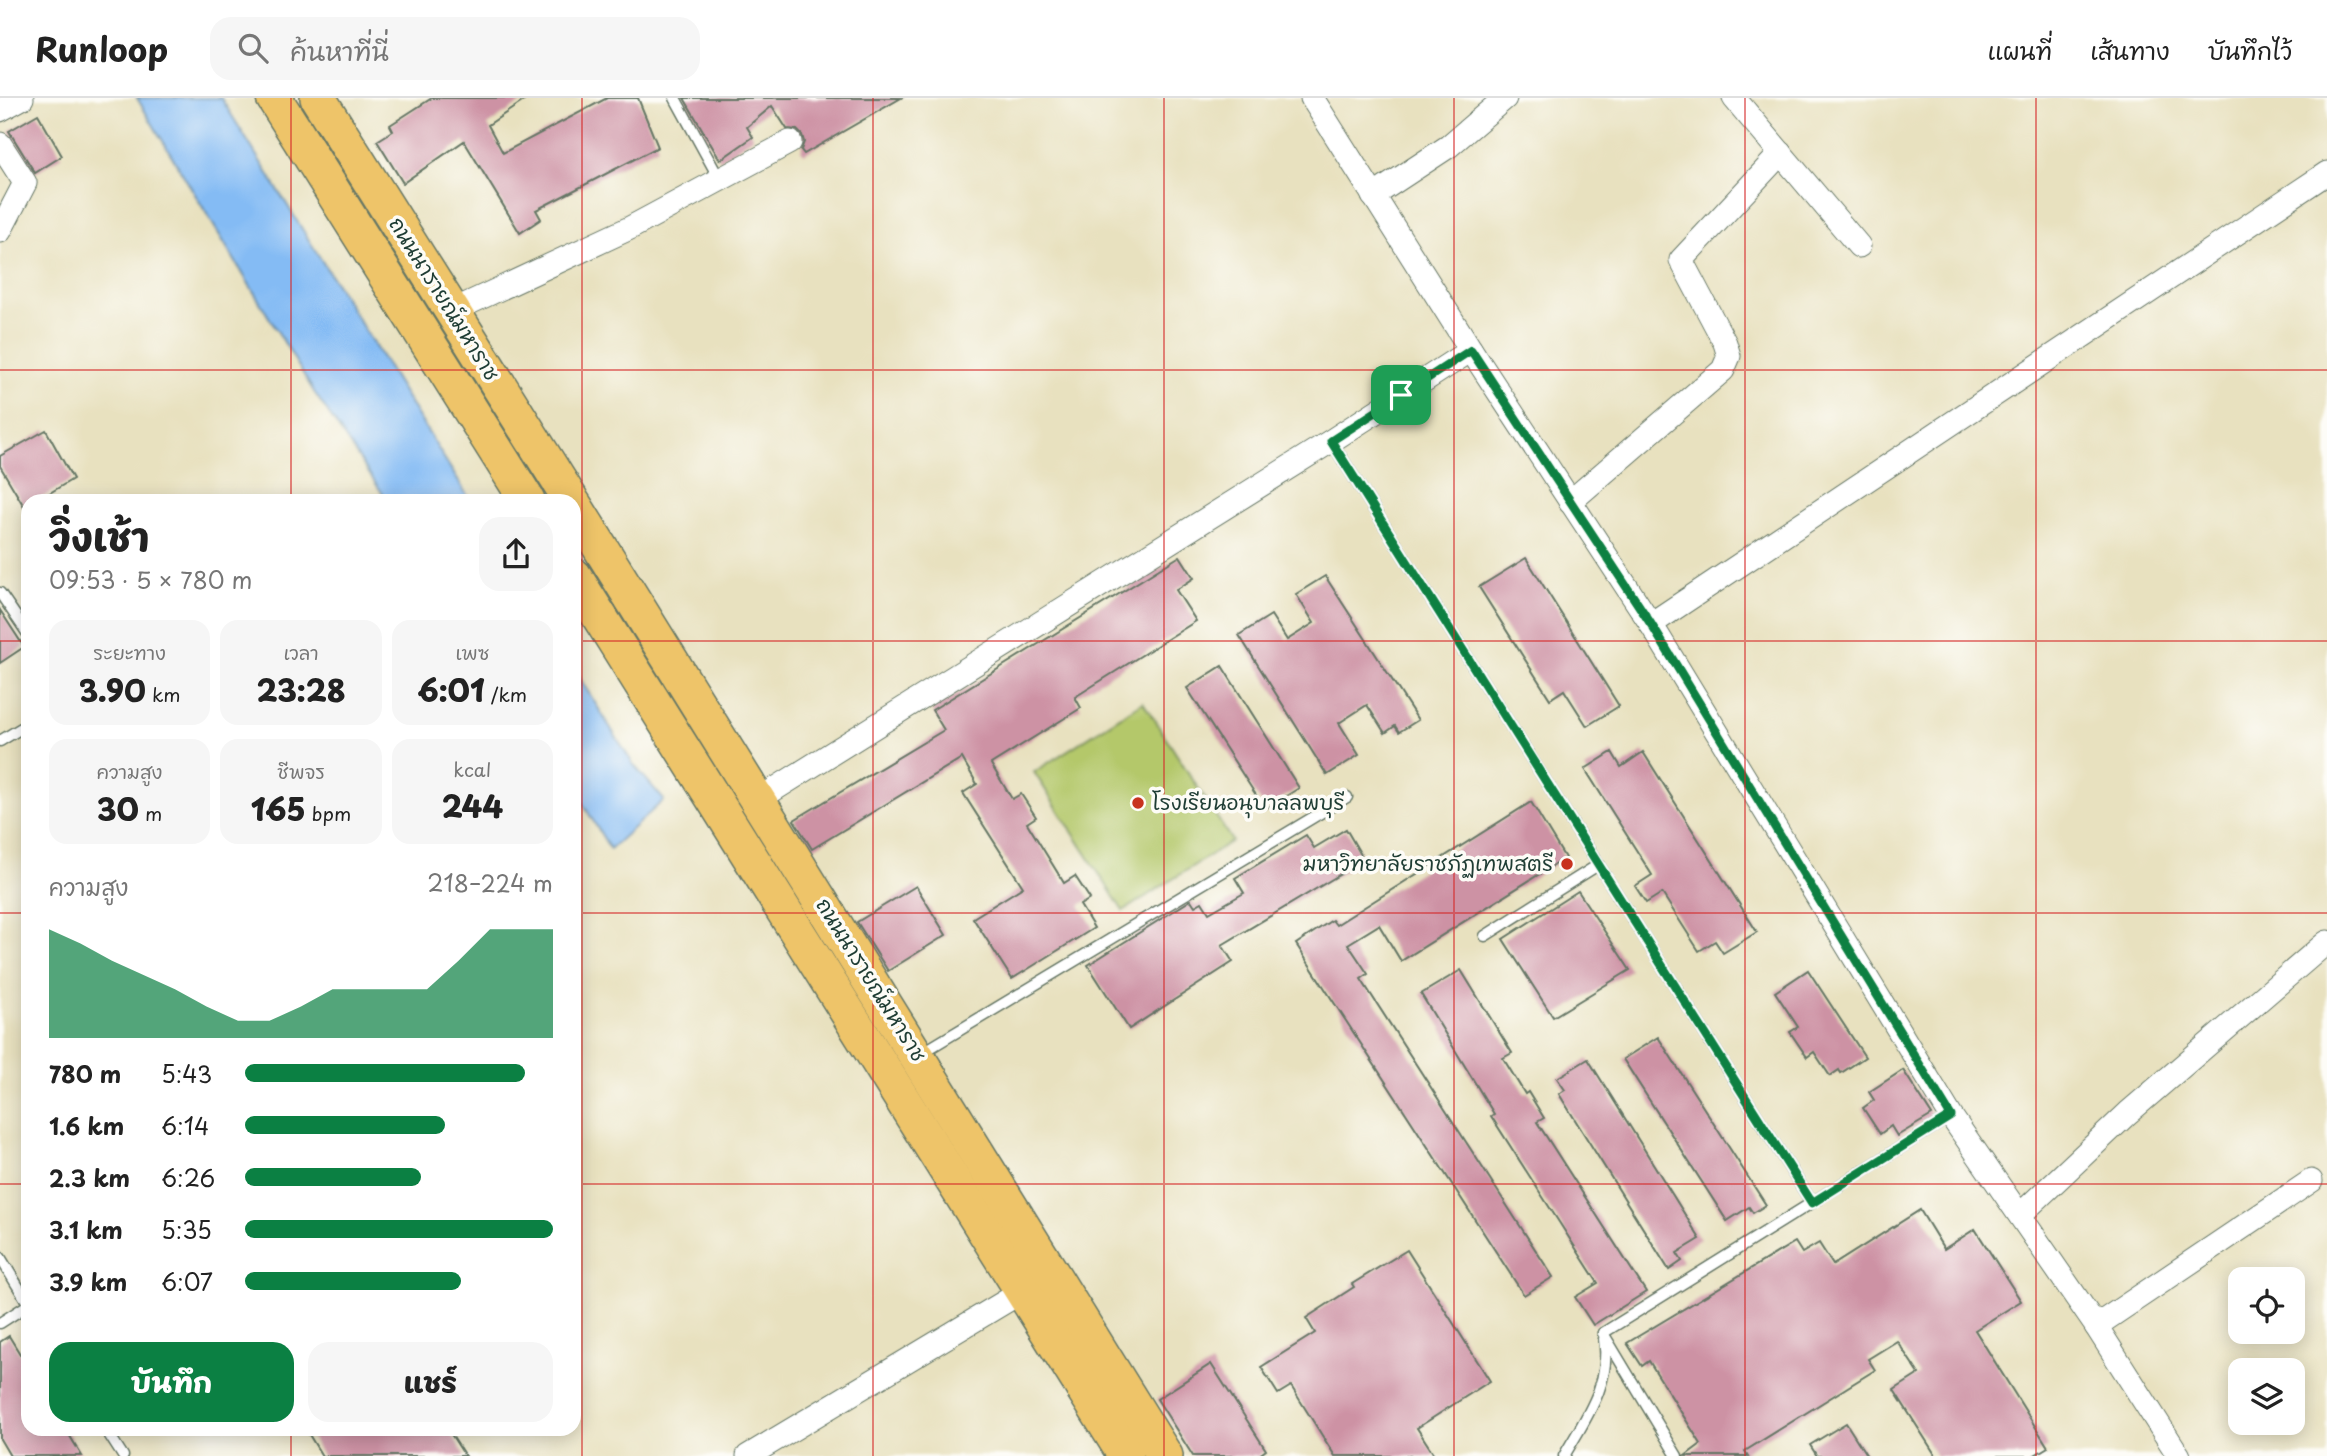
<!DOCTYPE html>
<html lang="th">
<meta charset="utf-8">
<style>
:root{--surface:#fff;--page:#f6f6f6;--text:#222;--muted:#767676;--line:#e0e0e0;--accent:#0b8043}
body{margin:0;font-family:"Playpen Sans","Playpen Sans Thai",sans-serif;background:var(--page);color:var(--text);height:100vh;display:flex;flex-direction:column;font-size:26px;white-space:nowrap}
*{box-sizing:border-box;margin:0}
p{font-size:23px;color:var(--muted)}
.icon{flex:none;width:38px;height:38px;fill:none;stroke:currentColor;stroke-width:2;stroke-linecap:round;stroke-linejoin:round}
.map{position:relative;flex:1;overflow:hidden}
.panel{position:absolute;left:21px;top:396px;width:560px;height:942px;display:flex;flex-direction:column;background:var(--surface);border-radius:21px;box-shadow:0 4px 18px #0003}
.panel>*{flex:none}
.buttons{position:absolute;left:2228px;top:1169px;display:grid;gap:14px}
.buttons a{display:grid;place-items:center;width:77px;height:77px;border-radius:14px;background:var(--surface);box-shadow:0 4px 18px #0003;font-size:35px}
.pin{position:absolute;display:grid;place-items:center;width:60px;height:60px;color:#fff;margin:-30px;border-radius:14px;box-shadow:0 4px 10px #0006}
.round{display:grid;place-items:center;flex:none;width:74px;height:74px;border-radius:21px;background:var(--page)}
.headline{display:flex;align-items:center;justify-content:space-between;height:119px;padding:0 28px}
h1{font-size:38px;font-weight:800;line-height:52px}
.metrics{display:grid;grid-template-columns:repeat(3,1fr);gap:10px;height:119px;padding:7px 28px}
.metrics div{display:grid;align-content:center;border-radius:18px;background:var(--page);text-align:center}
.metrics b{font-size:30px;font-weight:800}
.metrics small{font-size:19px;font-weight:400}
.metrics p{font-size:19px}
.chart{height:196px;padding:14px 28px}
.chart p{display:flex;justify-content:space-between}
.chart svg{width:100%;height:126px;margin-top:7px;fill:var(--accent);opacity:.7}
.cta{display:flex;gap:14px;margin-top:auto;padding:14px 28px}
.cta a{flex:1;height:80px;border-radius:21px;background:var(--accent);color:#fff;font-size:28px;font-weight:800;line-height:80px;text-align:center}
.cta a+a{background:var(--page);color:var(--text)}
ul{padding:0 28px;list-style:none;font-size:23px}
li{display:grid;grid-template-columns:112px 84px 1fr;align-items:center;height:52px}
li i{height:18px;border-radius:9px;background:var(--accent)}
header{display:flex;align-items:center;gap:42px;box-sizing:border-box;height:98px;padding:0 35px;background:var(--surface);border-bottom:2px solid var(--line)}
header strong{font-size:33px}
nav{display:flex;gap:38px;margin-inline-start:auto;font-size:24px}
.search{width:490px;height:63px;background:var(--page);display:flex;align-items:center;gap:18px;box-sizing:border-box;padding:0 24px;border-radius:21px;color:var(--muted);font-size:26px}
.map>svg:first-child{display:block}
.green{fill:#b4c86b;stroke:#6a8250;stroke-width:2}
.water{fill:#84bbf4;stroke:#527c94;stroke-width:2}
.building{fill:#cd92a4}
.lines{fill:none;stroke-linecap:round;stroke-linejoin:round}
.service-casing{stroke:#657665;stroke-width:13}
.minor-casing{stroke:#657665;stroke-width:25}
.primary-casing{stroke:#657665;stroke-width:38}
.service{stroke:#fff;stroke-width:10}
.minor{stroke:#fff;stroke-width:23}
.primary{stroke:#eec469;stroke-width:35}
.route-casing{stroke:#fff;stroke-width:14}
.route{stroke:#0b8043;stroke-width:9}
.grid{fill:none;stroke:#d62828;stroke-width:2;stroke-opacity:0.55}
.poi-dot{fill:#c8321e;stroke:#fdfcf7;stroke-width:2.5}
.labels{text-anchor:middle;stroke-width:7;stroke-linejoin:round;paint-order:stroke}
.street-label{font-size:21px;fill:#1f3d34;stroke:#fdfcf7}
.poi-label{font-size:21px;fill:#1f3d34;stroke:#fdfcf7;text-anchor:start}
</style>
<header>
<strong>Runloop</strong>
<div class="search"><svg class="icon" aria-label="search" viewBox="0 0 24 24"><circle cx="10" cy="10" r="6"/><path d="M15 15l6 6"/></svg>ค้นหาที่นี่</div>
<nav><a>แผนที่</a><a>เส้นทาง</a><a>บันทึกไว้</a></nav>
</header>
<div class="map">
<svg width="2327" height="1358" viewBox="0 0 2327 1358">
<rect width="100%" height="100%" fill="#fdfcf7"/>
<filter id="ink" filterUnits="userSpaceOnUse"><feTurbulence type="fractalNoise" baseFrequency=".0143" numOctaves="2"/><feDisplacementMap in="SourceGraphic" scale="14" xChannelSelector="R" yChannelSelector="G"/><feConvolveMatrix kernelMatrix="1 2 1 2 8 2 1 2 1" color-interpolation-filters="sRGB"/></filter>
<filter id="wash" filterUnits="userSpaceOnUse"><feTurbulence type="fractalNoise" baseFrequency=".00686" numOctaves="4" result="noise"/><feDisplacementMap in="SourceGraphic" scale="28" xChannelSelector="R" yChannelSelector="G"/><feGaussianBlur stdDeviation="1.57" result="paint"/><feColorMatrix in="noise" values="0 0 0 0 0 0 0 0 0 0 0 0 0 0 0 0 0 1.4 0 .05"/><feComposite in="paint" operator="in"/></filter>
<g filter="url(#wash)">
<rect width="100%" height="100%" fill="#e8e1bf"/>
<polygon class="green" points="1143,604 1232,743 1123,813 1034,674"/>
<g class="water">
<polygon points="137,0 221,0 470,402 387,402 314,294"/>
<polygon points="574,571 633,666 664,702 610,751 574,691"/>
</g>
<g id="blocks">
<g class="building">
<polygon points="432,0 528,0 488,27 503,55 607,0 638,0 658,49 536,112 541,121 520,135 464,43 403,85 377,43 393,33 390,27"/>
<polygon points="684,0 901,0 804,56 801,52 804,44 802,37 797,32 787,31 772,8 747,29 753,39 720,62"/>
<polygon points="38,16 62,58 35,75 9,33"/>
<polygon points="46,332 73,381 38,402 28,402 28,409 25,410 0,368 0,358"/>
<polygon points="1180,458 1194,480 1176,492 1196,523 1075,599 1081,610 991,666 1012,701 1021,696 1036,719 1027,725 1064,785 1075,778 1090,801 1080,807 1094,830 1012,881 973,820 1023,789 963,695 977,686 962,660 812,751 794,722 944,632 932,612"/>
<polygon points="1526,460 1619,608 1587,628 1564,592 1550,601 1479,489"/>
<polygon points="1325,478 1418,622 1399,634 1395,628 1385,635 1367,607 1339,625 1359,657 1327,677 1239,537 1271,517 1287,542 1314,525 1296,496"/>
<polygon points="0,512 24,549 0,565"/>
<polygon points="1222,568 1299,690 1265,711 1187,590"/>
<polygon points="1612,654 1621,669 1643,654 1757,834 1723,855 1715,843 1699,853 1662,795 1646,805 1635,788 1652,777 1585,671"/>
<polygon points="1531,704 1565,760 1401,863 1379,827 1348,846 1368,876 1361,881 1553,1179 1524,1197 1296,846 1332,822 1336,827"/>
<polygon points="1346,731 1364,762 1222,847 1233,864 1129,931 1088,867 1191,802 1195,808 1202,804 1209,815 1244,795 1235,780 1306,737 1314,750"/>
<polygon points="916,788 946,837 888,873 857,824"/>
<polygon points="1578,793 1630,872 1553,919 1503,841"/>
<polygon points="1461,872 1512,955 1503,960 1525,996 1528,994 1544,1020 1537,1024 1646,1194 1593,1227 1575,1199 1598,1185 1491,1018 1494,1016 1421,896"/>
<polygon points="1808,872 1865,959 1841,975 1839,972 1830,978 1814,954 1807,959 1790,934 1798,929 1775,894"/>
<polygon points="1658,939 1766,1107 1753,1115 1749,1109 1727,1123 1623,961"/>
<polygon points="1588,961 1700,1141 1677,1155 1682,1163 1669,1172 1559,996 1565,992 1557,980"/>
<polygon points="1903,972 1932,1017 1897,1038 1891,1028 1880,1036 1863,1010 1874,1002 1869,994"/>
<polygon points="1920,1112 1944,1151 1975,1131 2021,1203 1975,1232 2048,1349 2033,1358 1936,1358 1894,1292 1919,1276 1897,1243 1868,1261 1875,1272 1745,1353 1748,1358 1685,1358 1701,1346 1649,1263 1642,1268 1627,1245 1795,1144 1802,1155 1819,1145 1833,1167"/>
<polygon points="1407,1152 1490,1283 1417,1330 1435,1358 1335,1358 1291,1288 1278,1296 1261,1269 1315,1235 1306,1220 1354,1189 1352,1186"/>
<polygon points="9,1238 28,1269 28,1330 65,1330 82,1358 10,1358 0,1341 0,1244"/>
<polygon points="1211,1266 1266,1352 1258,1358 1193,1358 1157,1301"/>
<polygon points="1846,1325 1867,1358 1817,1358 1810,1347"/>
<polygon points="305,1330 447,1330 465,1358 322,1358"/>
</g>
</g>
</g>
<g filter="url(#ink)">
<use href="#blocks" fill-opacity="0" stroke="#657665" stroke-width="2"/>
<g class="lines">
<g class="service-casing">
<g id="service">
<polyline points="675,0 720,82"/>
<polyline points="1331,343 1812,1105"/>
<polyline points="0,495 28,536"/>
<polyline points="0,643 28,626"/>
<polyline points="1485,838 1598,767"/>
<polyline points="920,956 1347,699"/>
<polyline points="0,1159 28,1205"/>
<polyline points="0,1225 28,1207"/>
<polyline points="1603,1235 1951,1018"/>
<polyline points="1603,1235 1677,1358"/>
<polyline points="105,1330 123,1358"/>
<path d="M1564,1358C1585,1321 1612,1285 1604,1241"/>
</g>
</g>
<g class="minor-casing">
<g id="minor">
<polyline points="1312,0 1471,252 1651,526 1951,1018 2096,1228 2179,1358"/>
<polyline points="1734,0 1859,148"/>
<polyline points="0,12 22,0"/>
<polyline points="0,46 25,85 0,133"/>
<polyline points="1373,98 1449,48 1505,0"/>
<polyline points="452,213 630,130 790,44"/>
<polyline points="1570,404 1723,272 1729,258 1725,245 1681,162 1781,55"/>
<polyline points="1651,526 2327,75"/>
<polyline points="759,701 1331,343 1471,252"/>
<polyline points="2020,1117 2128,1015 2327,844"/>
<polyline points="2096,1228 2311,1083"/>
<polyline points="748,1358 1023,1193"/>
</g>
</g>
<g class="primary-casing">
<g id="primary">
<polyline points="274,0 527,402"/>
<polyline points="318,0 571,402"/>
<polyline points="574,407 1165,1358"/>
<polyline points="574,478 1126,1358"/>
</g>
</g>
<use href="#service" class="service"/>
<use href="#minor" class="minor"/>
<use href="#primary" class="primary"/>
</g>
</g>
<g class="lines" filter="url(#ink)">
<g class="route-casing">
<polygon id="route" points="1471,252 1651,526 1951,1018 1812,1105 1331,343"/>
</g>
<use href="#route" class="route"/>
</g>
<path class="grid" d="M291,0V402M582,0V1358M873,0V1358M1164,0V1358M1454,0V1358M1745,0V1358M2036,0V1358M0,272H2327M0,543H28M574,543H2327M0,815H28M574,815H2327M0,1086H28M574,1086H2327M291,1330V1358"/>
<g class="poi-dot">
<circle cx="1138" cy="705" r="7"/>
<circle cx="1567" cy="766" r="7"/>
</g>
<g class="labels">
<g class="street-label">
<text transform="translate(444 201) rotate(58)" y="7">ถนนนารายณ์มหาราช</text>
<text transform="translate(871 882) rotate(58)" y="7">ถนนนารายณ์มหาราช</text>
</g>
<g class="poi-label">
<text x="1152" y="712">โรงเรียนอนุบาลลพบุรี</text>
<text x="1553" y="773" text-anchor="end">มหาวิทยาลัยราชภัฏเทพสตรี</text>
</g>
</g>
</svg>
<div class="buttons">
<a><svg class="icon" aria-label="locate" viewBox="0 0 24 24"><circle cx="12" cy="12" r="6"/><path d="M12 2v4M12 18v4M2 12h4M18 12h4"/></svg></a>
<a><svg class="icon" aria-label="layers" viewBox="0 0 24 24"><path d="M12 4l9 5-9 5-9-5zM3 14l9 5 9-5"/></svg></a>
</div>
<div class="pin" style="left:1401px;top:297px;background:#1e9e55"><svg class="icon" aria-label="arrive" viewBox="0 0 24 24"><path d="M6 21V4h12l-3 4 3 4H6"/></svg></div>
<section class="panel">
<div class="headline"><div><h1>วิ่งเช้า</h1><p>09:53 · 5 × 780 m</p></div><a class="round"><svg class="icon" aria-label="share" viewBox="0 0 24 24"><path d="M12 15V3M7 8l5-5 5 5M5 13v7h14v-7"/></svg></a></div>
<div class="metrics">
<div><p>ระยะทาง</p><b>3.90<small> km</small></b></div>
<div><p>เวลา</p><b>23:28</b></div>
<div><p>เพซ</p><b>6:01<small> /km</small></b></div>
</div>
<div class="metrics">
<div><p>ความสูง</p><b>30<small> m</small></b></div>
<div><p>ชีพจร</p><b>165<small> bpm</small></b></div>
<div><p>kcal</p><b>244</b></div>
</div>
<div class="chart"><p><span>ความสูง</span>218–224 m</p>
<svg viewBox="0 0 160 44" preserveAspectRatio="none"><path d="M0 44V6L10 11L20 17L30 22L40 27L50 33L60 38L70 38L80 33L90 27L100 27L110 27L120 27L130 17L140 6L150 6L160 6V44z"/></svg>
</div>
<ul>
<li><b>780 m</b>5:43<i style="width:91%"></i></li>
<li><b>1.6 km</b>6:14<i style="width:65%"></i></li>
<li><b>2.3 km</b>6:26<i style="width:57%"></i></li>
<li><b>3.1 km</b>5:35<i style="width:100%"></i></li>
<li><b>3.9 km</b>6:07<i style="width:70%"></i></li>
</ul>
<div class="cta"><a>บันทึก</a><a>แชร์</a></div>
</section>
</div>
